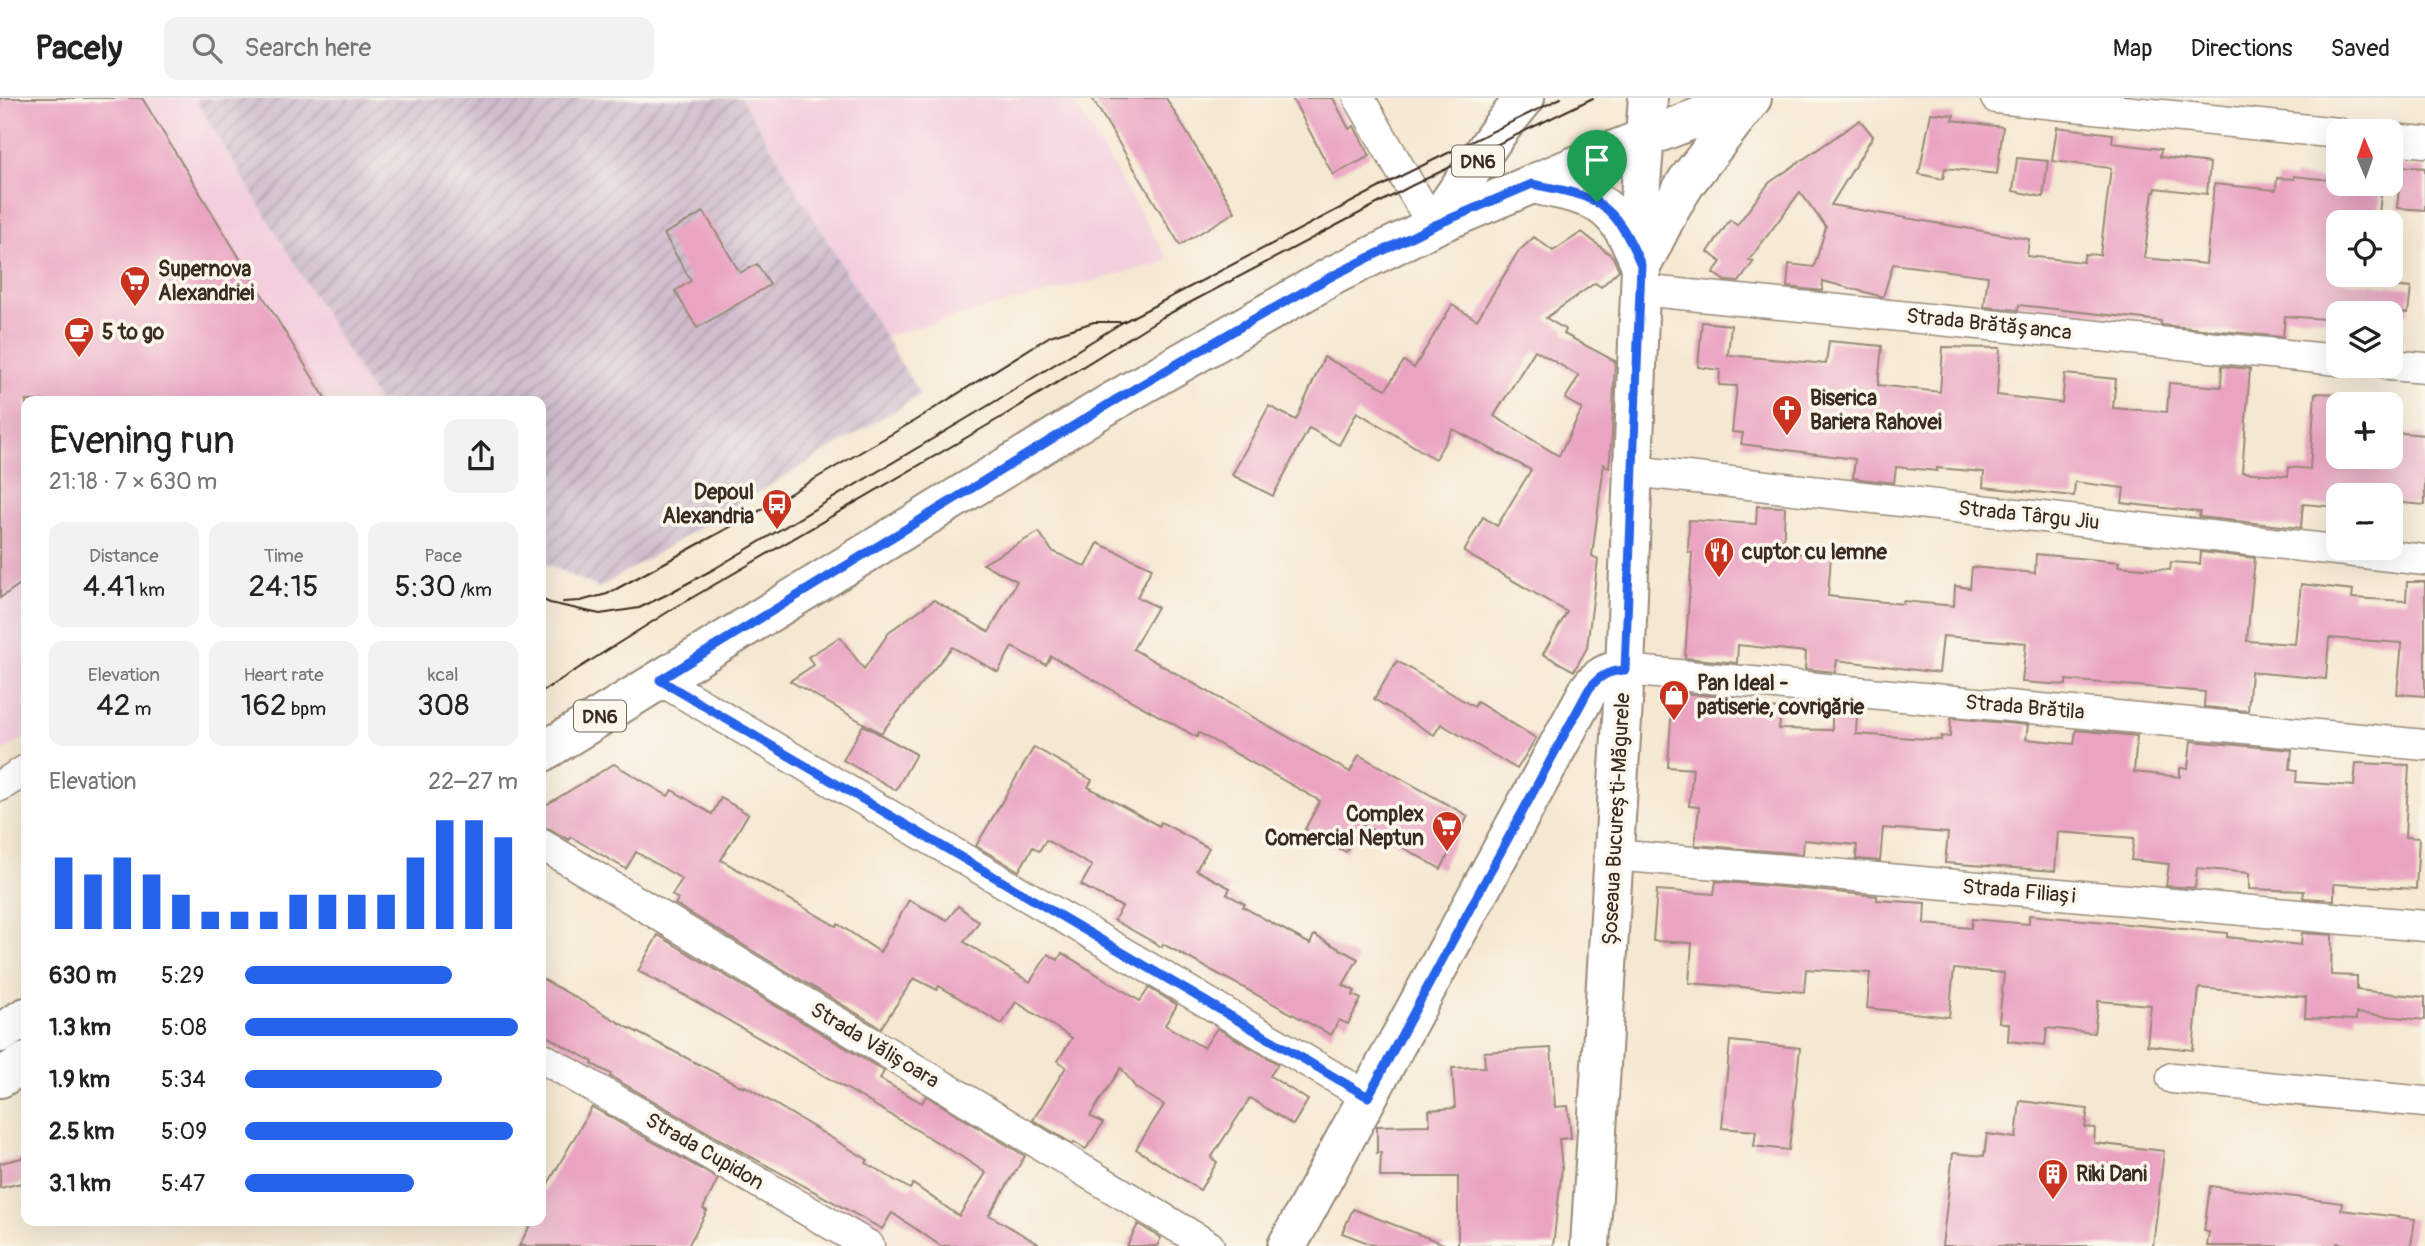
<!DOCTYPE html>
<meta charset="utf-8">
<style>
:root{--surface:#fff;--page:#f2f2f2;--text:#222;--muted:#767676;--line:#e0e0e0;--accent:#2563eb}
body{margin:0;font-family:Pangolin,sans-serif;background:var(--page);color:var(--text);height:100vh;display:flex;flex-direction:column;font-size:26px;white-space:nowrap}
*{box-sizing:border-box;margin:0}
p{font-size:23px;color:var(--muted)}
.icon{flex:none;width:38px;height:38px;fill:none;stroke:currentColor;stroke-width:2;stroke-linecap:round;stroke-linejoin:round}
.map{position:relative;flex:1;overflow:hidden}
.panel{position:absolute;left:21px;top:298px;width:525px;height:830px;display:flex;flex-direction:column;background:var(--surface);border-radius:14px;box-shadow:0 7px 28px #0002}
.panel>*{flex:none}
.needle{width:46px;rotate:358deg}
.controls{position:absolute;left:2326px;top:21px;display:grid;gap:14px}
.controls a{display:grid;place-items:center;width:77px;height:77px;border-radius:14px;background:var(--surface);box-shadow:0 7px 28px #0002;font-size:35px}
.pin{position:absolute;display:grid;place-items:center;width:60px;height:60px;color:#fff;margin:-72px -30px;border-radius:50% 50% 50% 0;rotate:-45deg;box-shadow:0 0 7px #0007}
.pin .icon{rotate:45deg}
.round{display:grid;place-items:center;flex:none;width:74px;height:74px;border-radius:14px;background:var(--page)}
.headline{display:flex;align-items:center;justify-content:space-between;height:119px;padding:0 28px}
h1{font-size:38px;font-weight:600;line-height:52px}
.stats{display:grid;grid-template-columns:repeat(3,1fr);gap:10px;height:119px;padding:7px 28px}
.stats div{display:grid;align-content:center;border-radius:14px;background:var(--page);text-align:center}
.stats b{font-size:30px;font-weight:600}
.stats small{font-size:19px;font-weight:400}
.stats p{font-size:19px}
.chart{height:196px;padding:14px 28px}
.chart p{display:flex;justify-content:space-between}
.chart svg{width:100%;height:126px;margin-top:7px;stroke:var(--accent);stroke-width:6}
ul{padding:0 28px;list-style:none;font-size:23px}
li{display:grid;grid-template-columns:112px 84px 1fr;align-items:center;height:52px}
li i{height:18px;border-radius:9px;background:var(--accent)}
header{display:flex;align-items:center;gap:42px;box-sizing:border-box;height:98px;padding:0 35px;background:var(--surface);border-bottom:2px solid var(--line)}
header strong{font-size:33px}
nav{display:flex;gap:38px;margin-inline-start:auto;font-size:24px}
.search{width:490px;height:63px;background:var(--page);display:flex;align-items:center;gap:18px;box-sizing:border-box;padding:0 24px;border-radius:14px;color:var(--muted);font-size:26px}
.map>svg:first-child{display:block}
.built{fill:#f3cfde}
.industrial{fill:url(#industrial-furrows)}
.building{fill:#eaa4c2;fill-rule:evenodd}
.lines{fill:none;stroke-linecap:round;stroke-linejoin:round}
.street-casing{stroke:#988978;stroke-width:33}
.secondary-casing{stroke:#988978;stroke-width:42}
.primary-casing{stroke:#988978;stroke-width:42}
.street{stroke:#fff;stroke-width:30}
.secondary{stroke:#fff;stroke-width:38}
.primary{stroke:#fff;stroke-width:38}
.tram{stroke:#3b2a1e;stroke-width:2}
.route-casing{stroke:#fff;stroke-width:14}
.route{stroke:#2563eb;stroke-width:9}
.labels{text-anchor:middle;stroke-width:7;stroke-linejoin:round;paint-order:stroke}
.shield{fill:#fbf7ec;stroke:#75685c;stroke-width:2}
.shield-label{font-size:19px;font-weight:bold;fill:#3b2a1e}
.poi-label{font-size:21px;font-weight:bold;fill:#3b2a1e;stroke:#fbf7ec;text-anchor:start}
.street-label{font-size:21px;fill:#3b2a1e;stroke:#fbf7ec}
</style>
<header>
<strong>Pacely</strong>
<div class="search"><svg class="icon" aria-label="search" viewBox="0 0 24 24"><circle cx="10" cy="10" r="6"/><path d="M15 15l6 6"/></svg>Search here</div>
<nav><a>Map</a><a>Directions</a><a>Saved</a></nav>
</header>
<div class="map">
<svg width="2425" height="1148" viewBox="0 0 2425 1148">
<defs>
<pattern id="industrial-furrows" width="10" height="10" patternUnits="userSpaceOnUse" patternTransform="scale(1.75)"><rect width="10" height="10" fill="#cfbdce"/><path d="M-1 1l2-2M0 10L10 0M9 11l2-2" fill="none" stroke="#a99aa7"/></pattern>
</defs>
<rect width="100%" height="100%" fill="#fbf7ec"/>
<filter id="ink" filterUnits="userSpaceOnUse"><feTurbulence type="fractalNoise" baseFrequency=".0143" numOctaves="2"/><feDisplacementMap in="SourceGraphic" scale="14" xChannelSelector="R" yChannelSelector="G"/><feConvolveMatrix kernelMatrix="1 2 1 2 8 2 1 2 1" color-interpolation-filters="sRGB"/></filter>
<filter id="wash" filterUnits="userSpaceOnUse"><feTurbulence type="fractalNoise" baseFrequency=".00686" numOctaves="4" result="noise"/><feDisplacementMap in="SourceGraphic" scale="28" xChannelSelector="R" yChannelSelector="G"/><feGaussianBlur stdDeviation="1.57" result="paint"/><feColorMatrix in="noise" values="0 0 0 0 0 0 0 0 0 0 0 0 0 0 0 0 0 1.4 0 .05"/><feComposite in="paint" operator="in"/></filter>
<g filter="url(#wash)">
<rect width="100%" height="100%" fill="#f5e8d2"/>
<g class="built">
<polygon points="0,0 195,0 377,303 26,303 26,639 0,655"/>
<polygon points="741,0 1072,0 1169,163 884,238"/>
</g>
<polygon class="industrial" points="195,0 741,0 920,297 599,490 541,463 541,303 377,303"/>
<g id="blocks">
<g class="building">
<polygon points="0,0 142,0 327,303 26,303 26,482 0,500"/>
<polygon points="1092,0 1166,0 1235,114 1180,147"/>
<polygon points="1292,0 1333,0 1349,31 1354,28 1370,58 1333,77"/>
<polygon points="1931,15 1954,17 1953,22 2003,29 1997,76 1945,70 1943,81 1919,76"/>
<polygon points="1860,22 1873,38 1831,107 2029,141 2027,158 2083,164 2085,156 2100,157 2111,70 2052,63 2057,29 2113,36 2112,45 2161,51 2160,59 2210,65 2207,96 2156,90 2155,94 2153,94 2144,160 2206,166 2214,86 2276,92 2277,80 2294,81 2294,78 2338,83 2338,86 2382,88 2378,124 2338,124 2338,183 2411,190 2408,215 2338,215 2338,222 2285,218 2283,239 2161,227 2161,223 2019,207 2018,212 1984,209 1988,178 1893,166 1883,199 1823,183 1822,193 1787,189 1789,166 1814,169 1826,129 1800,94 1749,162 1754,163 1739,184 1725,183 1713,175 1721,164 1708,154 1730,122 1737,127 1769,85"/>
<polygon points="2017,60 2048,63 2043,99 2013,93"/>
<polygon points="2401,68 2425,70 2425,112 2397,110"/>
<polygon points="704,114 740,175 757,166 770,187 697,230 675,193 691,183 664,136"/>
<path d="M1582,134L1613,159L1619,172L1601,189L1595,185L1546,220L1566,232L1564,236L1615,263L1612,336L1609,370L1604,366L1592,458L1598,461L1587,550L1574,573L1543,556L1567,514L1464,454L1483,419L1497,428L1531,372L1453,331L1435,361L1357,314L1339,347L1309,330L1273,398L1232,377L1269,308L1296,322L1324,259L1386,291L1404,263L1414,270L1452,207L1477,222L1518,154L1534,139L1553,153ZM1535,252L1579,278L1565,301L1582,311L1559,358L1494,318Z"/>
<polygon points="1702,224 1731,227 1728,257 1826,266 1829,243 1882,248 1878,287 1940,294 1943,249 2000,250 1997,297 2062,305 2065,276 2116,281 2113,310 2167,314 2169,285 2221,289 2222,268 2250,271 2242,374 2288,378 2289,369 2310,371 2315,295 2338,296 2338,359 2390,359 2391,334 2425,337 2425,407 2392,404 2392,397 2338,397 2338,409 2303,406 2301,430 2199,419 2200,414 2122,405 2124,390 2075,384 2074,398 1983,389 1984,374 1937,370 1937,373 1896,369 1894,385 1853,380 1855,361 1741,346 1743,335 1732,334 1737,288 1719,287 1720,272 1698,269"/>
<polygon points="1757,408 1785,409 1783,454 1831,458 1828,498 1903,506 1903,503 1954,508 1955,488 1970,490 1972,469 2035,475 2036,456 2119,464 2118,468 2170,472 2171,464 2200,466 2201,454 2255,460 2247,543 2295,546 2301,486 2353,492 2352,500 2406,503 2407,484 2425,484 2425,598 2397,596 2402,545 2329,540 2326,581 2251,574 2248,613 2204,609 2205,594 2066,582 2066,587 2022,584 2026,545 1943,538 1939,575 1837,562 1835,574 1805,571 1806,554 1738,547 1737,565 1685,560 1692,455 1688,454 1689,422 1756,426"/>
<polygon points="1039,434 1052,453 1086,469 1098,445 1152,470 1137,499 1157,509 1133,551 1350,674 1359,657 1468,718 1441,771 1362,726 1346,754 1305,731 1320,703 1199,635 1197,639 1051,558 1046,567 1012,549 998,574 952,549 881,635 790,583 814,567 808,559 840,539 864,571 890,533 934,502 989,534 1017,483 983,466"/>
<polygon points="1397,563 1474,609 1477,604 1536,640 1517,671 1441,626 1434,637 1374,601"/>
<polygon points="1682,595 1734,600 1733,608 1781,611 1779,631 1832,632 1832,617 1857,617 1856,636 1941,642 1941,638 1950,639 1951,620 2028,627 2026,641 2074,646 2076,632 2137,638 2134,674 2180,679 2180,670 2188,670 2191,643 2292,652 2290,671 2297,672 2296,684 2354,688 2356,665 2409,667 2405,739 2419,740 2416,791 2334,786 2334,802 2303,800 2304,793 2249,791 2249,775 2197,770 2195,790 2166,788 2169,766 2131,762 2134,740 2058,734 2055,773 1945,765 1948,735 1883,730 1880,763 1856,761 1857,747 1804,742 1803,756 1695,747 1699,709 1689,708 1693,671 1668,669 1672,605 1681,606"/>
<polygon points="863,627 916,656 896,692 843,662"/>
<polygon points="1034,649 1092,682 1088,689 1159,728 1161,724 1209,750 1196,772 1230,790 1227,796 1245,806 1243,809 1310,846 1314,837 1358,861 1343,887 1355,893 1353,897 1361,901 1348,926 1339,922 1331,937 1163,846 1162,849 1114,822 1122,809 1081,787 1092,768 1046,742 1039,753 1033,749 1019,773 976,748"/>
<polygon points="614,666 668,698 672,692 712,716 721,700 748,716 721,762 836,828 838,826 880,854 909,802 947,822 958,808 979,824 964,844 1030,884 1048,856 1058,862 1062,855 1140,903 1149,890 1177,907 1165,927 1204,950 1217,930 1278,966 1270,978 1308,1002 1293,1027 1250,1000 1211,1060 1217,1064 1200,1092 1136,1051 1164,1007 1136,990 1121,970 1090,1018 1103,1025 1086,1051 1074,1044 1073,1046 1033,1022 1066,969 1058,963 1072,940 1016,904 1002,926 939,888 937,892 914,880 881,930 675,806 678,801 672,797 682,781 636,754 626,771 571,739 569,742 550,731 541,729 541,710"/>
<polygon points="1716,783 1877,798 1877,802 1925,805 1924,826 1971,830 1972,821 2029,826 2029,817 2227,835 2227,839 2301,847 2302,835 2332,837 2331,877 2357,878 2357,892 2425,899 2425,922 2356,915 2356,922 2305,920 2306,899 2199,890 2193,952 2147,947 2151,907 2098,903 2094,935 2047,930 2045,947 2008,943 2009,926 1999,924 2004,875 1954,871 1949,919 1867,910 1870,875 1806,871 1804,894 1689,885 1692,845 1653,843 1657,792 1714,796"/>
<polygon points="658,837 884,973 880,981 922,1005 926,998 1025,1058 989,1117 1042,1148 941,1148 892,1115 882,1131 735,1050 610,978 611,976 592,966 593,964 541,935 541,880 629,930 744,990 745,988 868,1062 866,1065 910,1091 913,1086 959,1118 986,1075 962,1059 854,995 686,898 638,873"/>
<polygon points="1730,943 1800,950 1789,1052 1754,1048 1756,1033 1722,1030"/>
<polygon points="1551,950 1555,1009 1568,1008 1571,1040 1559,1041 1562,1070 1553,1148 1458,1148 1458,1079 1380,1079 1381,1054 1377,1055 1377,1028 1430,1027 1429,1012 1455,1010 1452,970 1485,969 1484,954"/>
<polygon points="2020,1003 2088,1011 2085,1029 2095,1030 2094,1045 2164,1053 2153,1148 1942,1148 1953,1055 1984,1058 1987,1036 2016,1040"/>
<polygon points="592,1009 718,1081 703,1111 707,1113 688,1148 519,1148 533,1122 541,1122 541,1098"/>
<polygon points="26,1059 26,1084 0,1090 0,1065"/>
<polygon points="2210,1088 2342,1105 2341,1112 2415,1121 2411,1148 2361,1148 2337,1145 2336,1148 2207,1148 2209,1134 2204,1133"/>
<polygon points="1353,1111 1444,1146 1444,1148 1376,1148 1342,1135"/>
<polygon points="1138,1126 1161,1140 1157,1148 1127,1148"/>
</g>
</g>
</g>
<g filter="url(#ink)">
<use href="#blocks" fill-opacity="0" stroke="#988978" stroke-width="2"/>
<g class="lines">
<g class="street-casing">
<g id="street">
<polyline points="1359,0 1433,128"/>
<polyline points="1996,0 2338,35"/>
<polyline points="2390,41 2425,44"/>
<polyline points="1640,192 2338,262"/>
<polyline points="2390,267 2425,270"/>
<polyline points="1633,373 2425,462"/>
<polyline points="1625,572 2425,647"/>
<polyline points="660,582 1368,999"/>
<polyline points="0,688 26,672"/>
<polyline points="541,746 1209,1148"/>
<polyline points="1614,757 2425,828"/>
<polyline points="541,959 869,1148"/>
<polyline points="2172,980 2425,1004"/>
</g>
</g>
<g class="secondary-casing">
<g id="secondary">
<polyline points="1644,163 1671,109 1687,83 1752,0"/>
<path d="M1287,1148L1589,591C1599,578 1608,573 1625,572"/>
<polyline points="1590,1148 1625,572 1641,168 1640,98 1648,0"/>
</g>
</g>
<g class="primary-casing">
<g id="primary">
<path d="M1532,86C1598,99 1615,103 1641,168"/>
<polyline points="1433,128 1500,31 1525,0"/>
<polyline points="541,655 1112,304 1334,177 1433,128 1594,60 1748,0"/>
<polyline points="0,935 26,919"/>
<polyline points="0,980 26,964"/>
</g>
</g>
<use href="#street" class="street"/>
<use href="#secondary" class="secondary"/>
<use href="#primary" class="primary"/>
<g class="tram">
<polyline points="541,501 550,505 600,516 639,510 664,498 714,471 991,306 1123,224 1405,76 1561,0"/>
<polyline points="563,504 580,503 607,496 644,476 772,406 914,323 1050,238 1094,224 1123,224"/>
<polyline points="541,594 671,512 1000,320 1161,220 1411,88 1593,0"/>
</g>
</g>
</g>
<g class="lines" filter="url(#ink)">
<g class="route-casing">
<path id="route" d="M1532,86C1599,99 1614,103 1641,167L1625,572C1608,573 1599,578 1589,591L1368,999L660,582L1112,304L1254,221L1334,177L1433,128Z"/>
</g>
<use href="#route" class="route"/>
</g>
<defs>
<g id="supermarket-pin" transform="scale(1.575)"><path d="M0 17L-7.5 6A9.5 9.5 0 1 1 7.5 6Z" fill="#c8321e" stroke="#fbf7ec"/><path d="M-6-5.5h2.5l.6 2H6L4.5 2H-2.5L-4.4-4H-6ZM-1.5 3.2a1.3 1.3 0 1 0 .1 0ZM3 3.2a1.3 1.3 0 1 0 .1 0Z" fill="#fff"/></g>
<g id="cafe-pin" transform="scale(1.575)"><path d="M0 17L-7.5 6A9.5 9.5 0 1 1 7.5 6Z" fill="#c8321e" stroke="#fbf7ec"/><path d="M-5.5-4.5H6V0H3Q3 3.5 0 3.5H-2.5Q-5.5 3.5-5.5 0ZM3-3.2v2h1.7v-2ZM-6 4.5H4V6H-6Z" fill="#fff"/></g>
<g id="church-pin" transform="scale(1.575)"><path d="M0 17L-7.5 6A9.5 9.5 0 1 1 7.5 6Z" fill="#c8321e" stroke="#fbf7ec"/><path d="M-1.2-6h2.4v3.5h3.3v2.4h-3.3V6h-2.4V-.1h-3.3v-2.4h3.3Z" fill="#fff"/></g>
<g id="bus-pin" transform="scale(1.575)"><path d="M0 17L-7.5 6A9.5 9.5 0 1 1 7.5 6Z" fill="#c8321e" stroke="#fbf7ec"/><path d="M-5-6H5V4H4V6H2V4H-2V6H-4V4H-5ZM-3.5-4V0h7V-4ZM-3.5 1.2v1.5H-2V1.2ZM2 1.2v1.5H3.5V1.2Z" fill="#fff"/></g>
<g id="restaurant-pin" transform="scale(1.575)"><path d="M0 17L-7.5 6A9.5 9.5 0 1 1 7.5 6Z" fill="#c8321e" stroke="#fbf7ec"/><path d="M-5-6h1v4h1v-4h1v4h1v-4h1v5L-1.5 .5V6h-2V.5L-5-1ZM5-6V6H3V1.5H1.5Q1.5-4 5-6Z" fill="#fff"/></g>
<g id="shop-pin" transform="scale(1.575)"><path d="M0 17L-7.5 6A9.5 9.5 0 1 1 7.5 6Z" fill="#c8321e" stroke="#fbf7ec"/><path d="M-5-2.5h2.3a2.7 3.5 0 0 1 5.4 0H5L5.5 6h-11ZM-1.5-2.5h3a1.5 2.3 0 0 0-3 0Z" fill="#fff"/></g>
<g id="building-pin" transform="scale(1.575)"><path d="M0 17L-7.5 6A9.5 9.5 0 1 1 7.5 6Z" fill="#c8321e" stroke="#fbf7ec"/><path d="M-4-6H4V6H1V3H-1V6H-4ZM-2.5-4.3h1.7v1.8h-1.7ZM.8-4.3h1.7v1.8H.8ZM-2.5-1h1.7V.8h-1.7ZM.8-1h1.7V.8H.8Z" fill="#fff"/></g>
</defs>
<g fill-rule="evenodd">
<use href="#supermarket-pin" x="135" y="183"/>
<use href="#cafe-pin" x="79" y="234"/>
<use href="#church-pin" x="1787" y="312"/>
<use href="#bus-pin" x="777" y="406"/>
<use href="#restaurant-pin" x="1719" y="454"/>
<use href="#shop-pin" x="1674" y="597"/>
<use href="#supermarket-pin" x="1447" y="728"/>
<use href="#building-pin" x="2053" y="1076"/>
</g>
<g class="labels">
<g class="shield">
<rect x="1452" y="47.5" width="52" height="31" rx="5"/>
<rect x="574" y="602.5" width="52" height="31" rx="5"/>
</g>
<g class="shield-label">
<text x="1478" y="70">DN6</text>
<text x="600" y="625">DN6</text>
</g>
<g class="poi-label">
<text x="158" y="178">Supernova<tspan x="158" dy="24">Alexandriei</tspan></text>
<text x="102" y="241">5 to go</text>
<text x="1810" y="307">Biserica<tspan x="1810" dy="24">Bariera Rahovei</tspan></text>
<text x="754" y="401" text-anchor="end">Depoul<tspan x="754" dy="24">Alexandria</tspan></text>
<text x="1742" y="461">cuptor cu lemne</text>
<text x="1697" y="592">Pan Ideal -<tspan x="1697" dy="24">patiserie, covrigărie</tspan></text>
<text x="1424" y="723" text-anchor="end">Complex<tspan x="1424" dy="24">Comercial Neptun</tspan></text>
<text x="2076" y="1083">Riki Dani</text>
</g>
<g class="street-label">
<text transform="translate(1989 226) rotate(6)" y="7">Strada Brătășanca</text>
<text transform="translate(2029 417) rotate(6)" y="7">Strada Târgu Jiu</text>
<text transform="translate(2025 609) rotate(5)" y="7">Strada Brătila</text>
<text transform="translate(1616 721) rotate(-87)" y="7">Șoseaua București-Măgurele</text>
<text transform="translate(2019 793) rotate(5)" y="7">Strada Filiași</text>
<text transform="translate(875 947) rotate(31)" y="7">Strada Vălișoara</text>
<text transform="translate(705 1053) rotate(30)" y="7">Strada Cupidon</text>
</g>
</g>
</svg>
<div class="controls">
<a><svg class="needle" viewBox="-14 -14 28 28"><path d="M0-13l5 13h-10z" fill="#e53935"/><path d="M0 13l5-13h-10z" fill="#767676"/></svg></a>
<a><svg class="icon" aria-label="locate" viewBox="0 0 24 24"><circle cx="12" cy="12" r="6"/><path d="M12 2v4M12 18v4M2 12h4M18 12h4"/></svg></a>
<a><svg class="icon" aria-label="layers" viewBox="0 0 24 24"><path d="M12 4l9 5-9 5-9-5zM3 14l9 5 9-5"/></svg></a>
<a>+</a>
<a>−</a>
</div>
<div class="pin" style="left:1597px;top:104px;background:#1e9e55"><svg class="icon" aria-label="arrive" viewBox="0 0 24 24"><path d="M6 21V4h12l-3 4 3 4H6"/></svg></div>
<section class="panel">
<div class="headline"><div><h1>Evening run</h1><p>21:18 · 7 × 630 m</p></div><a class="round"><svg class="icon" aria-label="share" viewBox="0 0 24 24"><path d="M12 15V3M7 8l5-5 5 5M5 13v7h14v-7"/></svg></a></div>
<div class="stats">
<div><p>Distance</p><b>4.41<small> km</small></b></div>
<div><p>Time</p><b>24:15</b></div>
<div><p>Pace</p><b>5:30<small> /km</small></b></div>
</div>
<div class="stats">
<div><p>Elevation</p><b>42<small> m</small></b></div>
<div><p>Heart rate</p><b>162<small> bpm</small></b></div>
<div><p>kcal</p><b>308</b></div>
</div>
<div class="chart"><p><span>Elevation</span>22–27 m</p>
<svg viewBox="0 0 160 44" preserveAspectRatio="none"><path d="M5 44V19M15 44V25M25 44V19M35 44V25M45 44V32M55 44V38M65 44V38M75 44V38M85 44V32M95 44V32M105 44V32M115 44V32M125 44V19M135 44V6M145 44V6M155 44V12"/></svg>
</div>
<ul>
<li><b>630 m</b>5:29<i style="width:76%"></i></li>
<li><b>1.3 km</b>5:08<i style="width:100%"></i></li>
<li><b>1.9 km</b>5:34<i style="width:72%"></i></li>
<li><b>2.5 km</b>5:09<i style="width:98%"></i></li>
<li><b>3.1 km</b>5:47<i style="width:62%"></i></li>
</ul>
</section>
</div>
